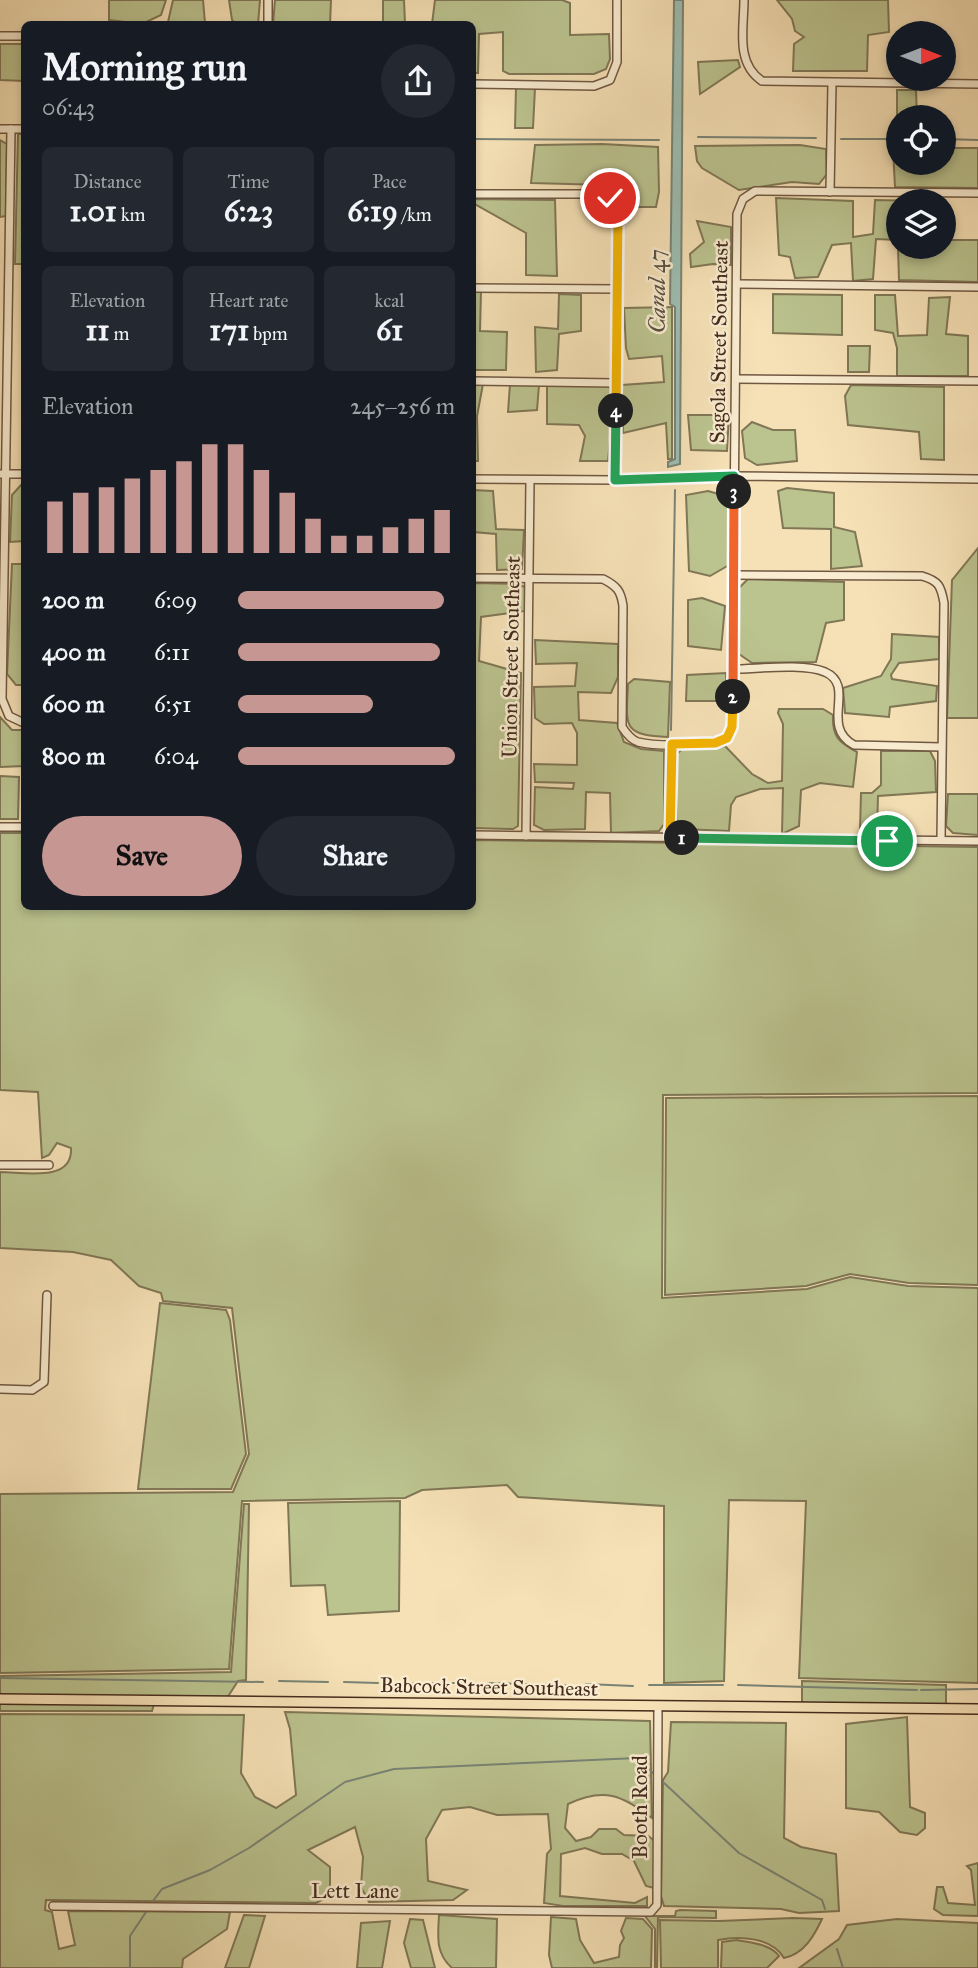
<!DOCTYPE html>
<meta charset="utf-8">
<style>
:root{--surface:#171b24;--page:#242831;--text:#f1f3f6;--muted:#9ea1a6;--accent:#c59692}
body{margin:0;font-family:"IM FELL Great Primer",serif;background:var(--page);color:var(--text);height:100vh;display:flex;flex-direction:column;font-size:26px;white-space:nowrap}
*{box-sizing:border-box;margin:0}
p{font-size:23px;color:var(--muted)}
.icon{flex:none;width:38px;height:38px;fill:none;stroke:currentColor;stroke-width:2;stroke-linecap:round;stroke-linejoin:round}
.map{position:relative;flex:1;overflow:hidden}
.drawer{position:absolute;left:21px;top:21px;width:455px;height:889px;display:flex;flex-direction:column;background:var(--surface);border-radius:10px;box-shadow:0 4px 10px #0003}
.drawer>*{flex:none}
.needle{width:46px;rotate:90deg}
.buttons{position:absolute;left:886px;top:21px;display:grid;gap:14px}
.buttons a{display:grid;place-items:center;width:70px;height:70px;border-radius:50%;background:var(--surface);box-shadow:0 4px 10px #0003;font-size:35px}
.pin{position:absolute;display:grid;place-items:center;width:60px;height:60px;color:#fff;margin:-30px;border:4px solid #fff;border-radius:50%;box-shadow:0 2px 7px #0007}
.km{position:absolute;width:35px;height:35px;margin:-18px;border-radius:50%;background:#222;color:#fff;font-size:19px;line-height:35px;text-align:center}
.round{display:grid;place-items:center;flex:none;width:74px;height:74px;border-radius:37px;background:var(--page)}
.headline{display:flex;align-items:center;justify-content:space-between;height:119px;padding:0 21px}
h1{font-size:38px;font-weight:700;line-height:52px}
.metrics{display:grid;grid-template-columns:repeat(3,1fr);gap:10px;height:119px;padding:7px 21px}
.metrics div{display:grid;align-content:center;border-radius:10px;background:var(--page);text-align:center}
.metrics b{font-size:30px;font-weight:700}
.metrics small{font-size:19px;font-weight:400}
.metrics p{font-size:19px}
.chart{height:196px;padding:14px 21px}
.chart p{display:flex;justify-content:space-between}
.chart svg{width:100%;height:126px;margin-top:7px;stroke:var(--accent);stroke-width:6}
.button{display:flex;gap:14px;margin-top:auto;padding:14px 21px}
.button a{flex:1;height:80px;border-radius:42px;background:var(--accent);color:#111;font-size:28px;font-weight:700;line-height:80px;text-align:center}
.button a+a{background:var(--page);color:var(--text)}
ul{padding:0 21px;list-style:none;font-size:23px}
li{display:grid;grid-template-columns:112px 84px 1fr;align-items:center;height:52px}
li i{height:18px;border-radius:9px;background:var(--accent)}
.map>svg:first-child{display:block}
.green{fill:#bbc38f;stroke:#807756;stroke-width:2}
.water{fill:#9dbdb1;stroke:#798375;stroke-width:2}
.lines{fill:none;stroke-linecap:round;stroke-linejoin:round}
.stream{stroke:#798375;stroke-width:2}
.minor-casing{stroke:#705842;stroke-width:10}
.major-casing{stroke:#442b1c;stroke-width:12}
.minor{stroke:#f9ecd0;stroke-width:7}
.major{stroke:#f6e1b6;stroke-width:9}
.split-1-casing{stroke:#fff;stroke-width:14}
.split-2-casing{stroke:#fff;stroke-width:14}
.split-3-casing{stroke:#fff;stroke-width:14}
.split-4-casing{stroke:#fff;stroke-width:14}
.split-5-casing{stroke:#fff;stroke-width:14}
.split-1{stroke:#22a559;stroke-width:9}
.split-2{stroke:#f5b400;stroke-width:9}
.split-3{stroke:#f0652b;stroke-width:9}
.split-4{stroke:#22a559;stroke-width:9}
.split-5{stroke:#f5b400;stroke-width:9}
.labels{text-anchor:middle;stroke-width:5;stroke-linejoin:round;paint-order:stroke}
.street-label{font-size:21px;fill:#442b1c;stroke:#f9ecd0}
.water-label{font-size:23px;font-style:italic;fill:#5a5041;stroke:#f9ecd0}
</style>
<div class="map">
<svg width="978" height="1968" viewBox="0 0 978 1968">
<rect width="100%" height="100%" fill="#f6e1b6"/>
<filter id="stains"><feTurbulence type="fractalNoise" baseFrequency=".00286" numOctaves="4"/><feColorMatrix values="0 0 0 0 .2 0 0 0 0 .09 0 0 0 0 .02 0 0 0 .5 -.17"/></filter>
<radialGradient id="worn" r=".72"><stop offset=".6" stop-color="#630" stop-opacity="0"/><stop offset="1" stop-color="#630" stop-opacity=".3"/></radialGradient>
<g class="green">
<polygon points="109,0 166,0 161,15 142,24 109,20"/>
<polygon points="173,0 203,0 205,23 168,22"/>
<polygon points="229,0 260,0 258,24 237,24 232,20"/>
<polygon points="275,0 331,0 330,24 273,24"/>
<polygon points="383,0 404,0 405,24 383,24"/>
<polygon points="435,0 562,0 570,3 570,35 609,34 610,59 606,69 594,74 509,74 503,71 503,32 479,34 478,73 473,73 472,24 432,24"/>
<polygon points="777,0 888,0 889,32 868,35 867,71 793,71 794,44 804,37 795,31 792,19"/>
<polygon points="0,44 24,44 24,81 0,80"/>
<polygon points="738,60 740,67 700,94 698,62"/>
<polygon points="516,88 535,88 533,128 515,128"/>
<polygon points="897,90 916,90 917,117 898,117 897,127"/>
<polygon points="18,134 24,134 24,264 15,264"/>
<polygon points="0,140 7,144 6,216 0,217"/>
<polygon points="602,144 658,147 659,192 656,207 625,207 622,200 607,185 531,183 535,145"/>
<polygon points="800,145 826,149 827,174 819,184 792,182 739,190 702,168 697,161 695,146"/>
<polygon points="893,148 898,148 898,163 943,163 943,148 978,148 978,188 895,187"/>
<polygon points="776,198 853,201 853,237 873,234 875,200 922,201 898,201 898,240 876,239 873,279 853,281 851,243 832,245 818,277 795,278 790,257 779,255"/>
<polygon points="472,199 555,200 557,276 526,275 526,233 473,203"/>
<polygon points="697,221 731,227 731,265 713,264 691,267 690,254 704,242"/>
<polygon points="943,240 978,240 978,282 899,280 898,247 943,247"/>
<polygon points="473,290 481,290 480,331 507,332 506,370 473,370"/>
<polygon points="559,294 581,295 581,331 559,334 557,370 536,372 535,327 558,329"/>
<polygon points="773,294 842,295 842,335 773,333"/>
<polygon points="875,295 895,295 898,336 927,335 929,298 950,297 946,334 968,336 968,376 897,376 897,348 893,333 875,330"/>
<polygon points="672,307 672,459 668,459 666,423 623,433 622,385 664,382 662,356 629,359 626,348 624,308"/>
<polygon points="848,346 870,346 869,372 848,372"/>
<polygon points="473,383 483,384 477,416 478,461 473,461"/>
<polygon points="510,384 539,385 537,410 508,412"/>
<polygon points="547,385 605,385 610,388 610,440 608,461 580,461 585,436 579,425 547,424"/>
<polygon points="851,385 944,387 944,460 921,459 919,432 848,425 845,396"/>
<polygon points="688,415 729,415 727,451 691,450"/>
<polygon points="752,422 773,430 795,430 797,461 757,465 745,458 742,431"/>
<polygon points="21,485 24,485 24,541 10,542 12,495"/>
<polygon points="787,488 834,493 834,527 855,532 862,566 831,569 831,529 783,528 778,491"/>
<polygon points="472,490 493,491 496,529 524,530 522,569 497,570 496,534 473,532"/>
<polygon points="708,491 729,497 729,565 710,576 689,571 686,495"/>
<polygon points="978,548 978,718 947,718 952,580"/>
<polygon points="12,564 24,564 24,685 16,685 7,674"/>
<polygon points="748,579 844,582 844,620 826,623 816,662 752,663 739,654 738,589"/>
<polygon points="473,583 518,584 525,587 525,611 481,617 479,661 521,673 518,826 513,829 473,828"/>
<polygon points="702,598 725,606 721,650 688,646 688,600"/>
<polygon points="892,634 939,637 939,659 899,663 891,675 892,679 937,686 936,701 890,707 889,717 845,713 843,688 881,676 891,659"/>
<polygon points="535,640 618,644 618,677 611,693 578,692 579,720 617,723 624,742 641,749 664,751 664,824 659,831 611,833 610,793 586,792 585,829 544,830 534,825 535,787 573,789 574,783 535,782 534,764 577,765 577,733 572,723 544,724 535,718 534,687 575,686 577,663 536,664"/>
<polygon points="726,673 727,701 686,701 687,675"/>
<path d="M634,679L670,682L668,737C622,735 626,727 628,684Z"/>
<path d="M779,709H823L833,715C832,736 838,742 857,752L853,787L820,783L801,790L799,826L782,834L783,788L760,789L736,797L731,805L729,831L683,829L677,824V754L683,748L725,746L752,774L768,783L782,781L783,724L778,713Z"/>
<polygon points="0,717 12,730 24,730 24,766 0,767"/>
<polygon points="881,751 930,751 935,761 936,792 878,796 877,832 860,831 861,793 872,793 881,785"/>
<polygon points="0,776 19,777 18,819 0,819"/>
<polygon points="948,794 978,794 978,835 953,833 946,826"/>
<path d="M0,833H24V906H472L473,840L978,847V1093L663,1095L662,1298L807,1289L850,1277L908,1286L978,1288V1683L799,1678L806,1501L729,1500L724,1681L664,1683V1506L518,1497L507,1485L422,1490L405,1498L242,1501L229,1669L0,1673V1494L233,1492L249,1454L232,1308L163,1301L161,1293L139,1286L111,1260L73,1252L0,1248V1172C24,1172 73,1183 71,1148L57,1143L49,1155L42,1158L38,1092L0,1090Z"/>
<polygon points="978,1096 978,1285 909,1283 850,1274 806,1286 665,1295 666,1098"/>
<polygon points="160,1303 226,1310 230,1320 246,1454 231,1489 138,1489"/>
<polygon points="400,1501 399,1611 328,1615 325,1585 291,1586 288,1503"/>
<polygon points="244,1504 249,1504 246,1680 238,1681 227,1698 0,1696 0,1676 231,1672"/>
<polygon points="802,1681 946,1685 946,1705 802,1704"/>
<polygon points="0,1703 154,1704 152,1711 0,1711"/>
<path d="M285,1712L650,1721L652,1818C622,1795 604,1787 568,1804L565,1828L576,1841L591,1837L599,1829H616L624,1835L648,1836L655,1841L654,1888L646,1886L634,1861L622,1854H602L585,1848L561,1854L560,1896L635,1903L647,1897V1906H563L544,1903L547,1854L551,1849L548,1814L497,1815L470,1807L442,1810L426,1839L428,1881L467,1890L453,1900L369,1902L361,1887L363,1857L355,1827L308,1850L330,1867V1896L316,1903L46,1900L45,1910L52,1912L59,1949L75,1945L68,1911L230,1912L227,1929L183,1959L182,1968H0V1714L244,1715L241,1773L255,1797L276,1808L296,1795L290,1729Z"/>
<polygon points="907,1717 910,1807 925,1813 925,1828 917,1835 900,1832 879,1812 846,1808 846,1724"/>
<polygon points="671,1722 786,1723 784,1838 801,1847 836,1854 839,1911 799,1913 781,1909 664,1906 661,1896 663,1780 668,1772"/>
<polygon points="978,1863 978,1916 943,1915 934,1909 937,1887 943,1887 948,1903 975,1905 971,1870 967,1866"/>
<polygon points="680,1910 716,1911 716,1918 658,1917 657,1968 655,1968 655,1929 645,1916 675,1916 676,1911"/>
<polygon points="244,1915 265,1916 249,1968 225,1968"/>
<path d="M439,1915L497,1919L496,1968H452C435,1953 438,1936 439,1915Z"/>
<polygon points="551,1917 576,1919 580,1940 594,1963 619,1957 620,1945 624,1938 621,1931 626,1918 643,1919 652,1929 651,1968 552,1968 549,1955"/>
<path d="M793,1918L822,1919C814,1936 804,1954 784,1958C772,1937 740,1936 718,1940V1968H661L660,1920L719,1921Z"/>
<polygon points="410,1919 423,1920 435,1968 411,1968 404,1943"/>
<polygon points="897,1919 978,1923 978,1968 799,1968 839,1939 847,1925"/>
<polygon points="390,1921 382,1968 357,1968 361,1923"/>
<path d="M737,1940C751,1943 771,1944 779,1956L767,1968H721L722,1942Z"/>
</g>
<polygon class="water" points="674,0 683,0 680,464 668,467 668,462 675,459 675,307 670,304"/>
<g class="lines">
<g class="stream">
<polyline points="698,137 816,138"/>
<polyline points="472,139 659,140"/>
<polyline points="841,139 898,139"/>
<polyline points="943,139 978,140"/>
<polyline points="671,730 675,490"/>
<polyline points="0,1678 263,1682"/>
<polyline points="279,1681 328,1682"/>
<polyline points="344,1682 378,1683"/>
<polyline points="390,1683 476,1683"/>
<polyline points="488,1683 565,1685"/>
<polyline points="586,1684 633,1686"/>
<polyline points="649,1685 723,1685"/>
<polyline points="738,1685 917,1690"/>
<polyline points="921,1690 978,1689"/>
<polyline points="663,1782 739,1853 822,1900 825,1909"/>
<polyline points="153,1901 162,1889 210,1870 249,1848 345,1782 394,1769 637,1758 653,1773"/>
<polyline points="837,1949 843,1968"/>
<polyline points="130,1968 130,1936 146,1912"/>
</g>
<g class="minor-casing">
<g id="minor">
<polyline points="268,0 268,24"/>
<path d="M744,0C744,28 735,63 762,81L978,84"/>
<polyline points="0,36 24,36"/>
<polyline points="472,84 594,86 610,80 617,62 617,0"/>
<polyline points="0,129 24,129"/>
<polyline points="11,129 2,699 9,716 24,723"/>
<polyline points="830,192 832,83"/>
<polyline points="472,194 596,194 610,198 618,214 615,480"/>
<polyline points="737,284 978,287"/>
<polyline points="472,288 617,289"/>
<polyline points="737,379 978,381"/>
<polyline points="472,381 616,383"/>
<polyline points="0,474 24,474"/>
<polyline points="472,479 615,480 735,476 978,479"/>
<path d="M734,575L922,576C939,581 941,586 944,603L941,840"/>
<path d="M472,578L603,579C617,586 621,591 623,606L622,727C626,733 631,740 638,742C659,747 707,746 727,738L732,727L737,214L743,199L755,191L978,193"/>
<path d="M733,669C757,669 803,663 825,672C857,686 819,726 854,745L941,747"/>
<polyline points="0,827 24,827"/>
<polyline points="472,835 978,841"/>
<polyline points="526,836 530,480"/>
<polyline points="670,837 672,744"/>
<polyline points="0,1165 49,1165"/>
<polyline points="0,1389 32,1390 44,1382 47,1295"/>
<polyline points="53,1906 651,1912 657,1905 658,1707"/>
</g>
</g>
<g class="major-casing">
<polyline id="major" points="0,1699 978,1709"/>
</g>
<use href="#minor" class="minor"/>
<use href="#major" class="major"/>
</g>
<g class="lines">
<g class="split-1-casing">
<polyline id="split-1" points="682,838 887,841"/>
</g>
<g class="split-2-casing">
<polyline id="split-2" points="682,838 670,837 672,744 715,743 727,738 732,727 733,697"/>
</g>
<g class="split-3-casing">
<polyline id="split-3" points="733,697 734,492"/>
</g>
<g class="split-4-casing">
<polyline id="split-4" points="616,411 615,480 734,476 734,492"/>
</g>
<g class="split-5-casing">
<polyline id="split-5" points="610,198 618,214 616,411"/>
</g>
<use href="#split-1" class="split-1"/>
<use href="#split-2" class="split-2"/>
<use href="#split-3" class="split-3"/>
<use href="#split-4" class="split-4"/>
<use href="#split-5" class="split-5"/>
</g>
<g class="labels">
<g class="street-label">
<text transform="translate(719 342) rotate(-89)" y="7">Sagola Street Southeast</text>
<text transform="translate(511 657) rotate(-89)" y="7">Union Street Southeast</text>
<text transform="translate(489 1687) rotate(1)" y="7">Babcock Street Southeast</text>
<text transform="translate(640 1807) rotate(-90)" y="7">Booth Road</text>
<text x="355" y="1898">Lett Lane</text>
</g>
<g class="water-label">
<text transform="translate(657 291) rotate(-90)" y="8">Canal 47</text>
</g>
</g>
<rect width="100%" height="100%" filter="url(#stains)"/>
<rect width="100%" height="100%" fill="url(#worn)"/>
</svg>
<div class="buttons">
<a><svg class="needle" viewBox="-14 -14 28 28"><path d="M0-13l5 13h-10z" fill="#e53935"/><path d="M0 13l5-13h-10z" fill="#9ea1a6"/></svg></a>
<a><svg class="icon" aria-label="locate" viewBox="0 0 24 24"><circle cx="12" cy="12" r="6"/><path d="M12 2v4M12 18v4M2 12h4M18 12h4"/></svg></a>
<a><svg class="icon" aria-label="layers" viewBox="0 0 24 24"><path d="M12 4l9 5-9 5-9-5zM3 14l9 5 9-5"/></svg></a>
</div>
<div class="pin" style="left:887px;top:841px;background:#1e9e55"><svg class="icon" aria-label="arrive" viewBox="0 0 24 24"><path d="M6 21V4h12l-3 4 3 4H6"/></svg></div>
<div class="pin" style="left:610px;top:198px;background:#d93025"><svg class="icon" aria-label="check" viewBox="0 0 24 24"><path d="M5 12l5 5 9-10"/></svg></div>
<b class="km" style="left:682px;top:838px">1</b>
<b class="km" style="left:733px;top:697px">2</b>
<b class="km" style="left:734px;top:492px">3</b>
<b class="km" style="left:616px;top:411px">4</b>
<section class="drawer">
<div class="headline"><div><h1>Morning run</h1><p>06:43</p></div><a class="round"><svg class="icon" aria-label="share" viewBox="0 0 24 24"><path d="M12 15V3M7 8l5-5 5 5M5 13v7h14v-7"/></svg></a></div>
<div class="metrics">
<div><p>Distance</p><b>1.01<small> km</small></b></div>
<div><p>Time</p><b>6:23</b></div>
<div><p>Pace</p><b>6:19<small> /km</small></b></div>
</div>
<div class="metrics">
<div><p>Elevation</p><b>11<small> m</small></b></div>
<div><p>Heart rate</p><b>171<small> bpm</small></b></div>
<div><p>kcal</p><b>61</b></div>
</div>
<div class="chart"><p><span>Elevation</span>245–256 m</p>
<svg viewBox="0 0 160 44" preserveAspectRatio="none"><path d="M5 44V26M15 44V23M25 44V21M35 44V18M45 44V15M55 44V12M65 44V6M75 44V6M85 44V15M95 44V23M105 44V32M115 44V38M125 44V38M135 44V35M145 44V32M155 44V29"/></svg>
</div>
<ul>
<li><b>200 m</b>6:09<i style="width:95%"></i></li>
<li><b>400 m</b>6:11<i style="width:93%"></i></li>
<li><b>600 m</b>6:51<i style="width:62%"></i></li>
<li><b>800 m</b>6:04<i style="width:100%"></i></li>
</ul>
<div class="button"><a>Save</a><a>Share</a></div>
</section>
</div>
